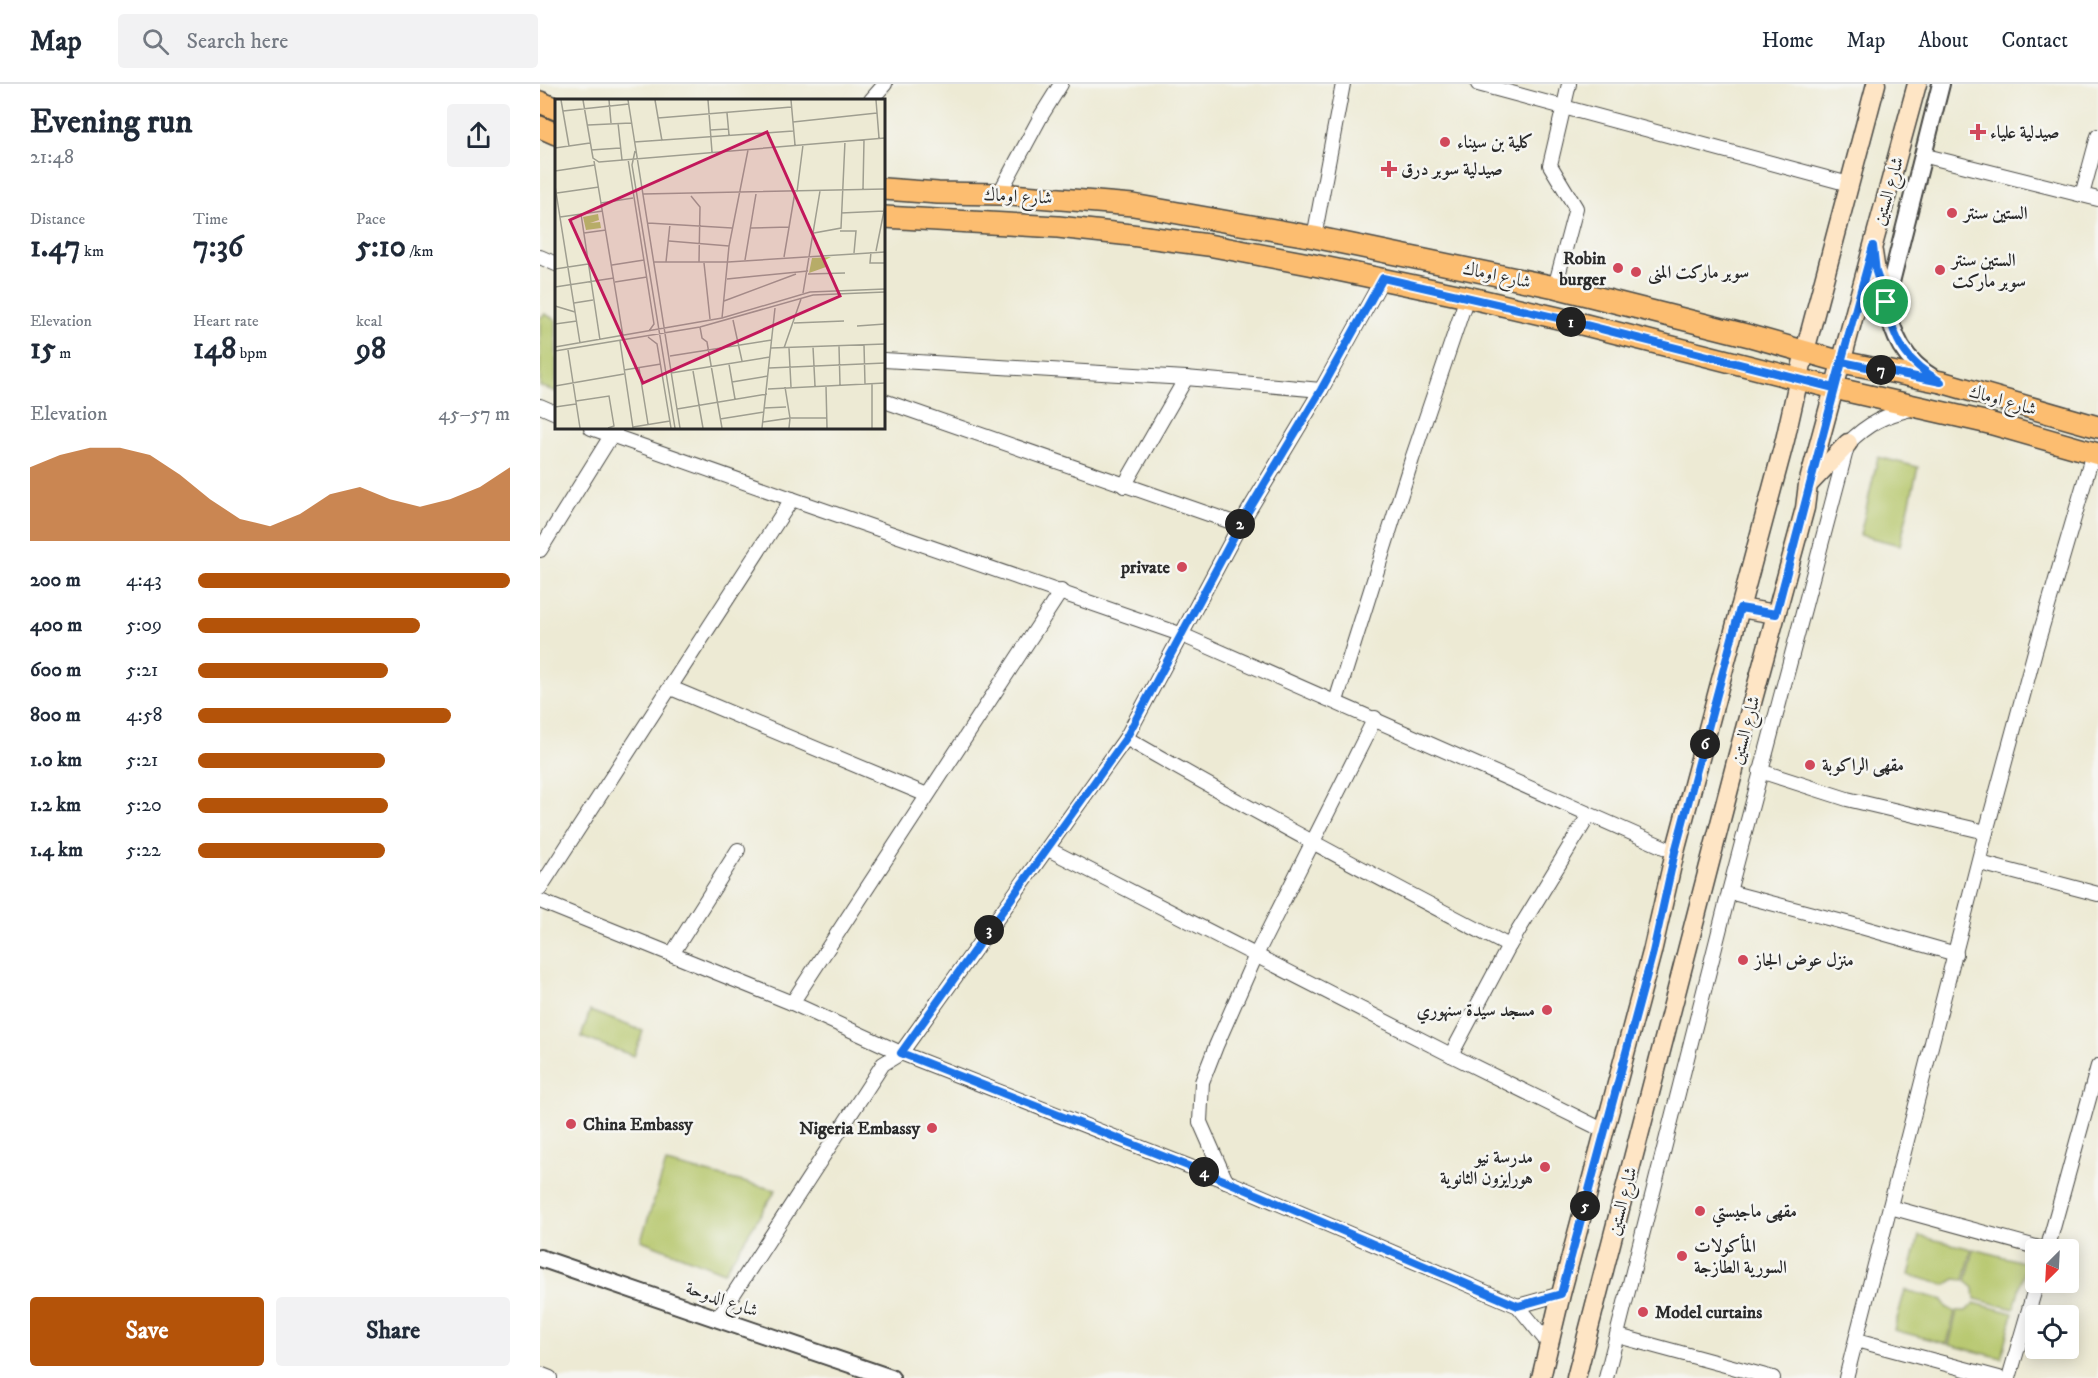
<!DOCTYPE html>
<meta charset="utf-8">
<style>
:root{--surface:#fff;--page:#f2f2f3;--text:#1f2937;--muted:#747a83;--line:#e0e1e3;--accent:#b45309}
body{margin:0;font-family:"IM FELL DW Pica",Amiri,serif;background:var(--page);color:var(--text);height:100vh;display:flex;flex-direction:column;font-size:22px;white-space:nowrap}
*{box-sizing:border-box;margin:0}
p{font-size:20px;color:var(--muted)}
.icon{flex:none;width:33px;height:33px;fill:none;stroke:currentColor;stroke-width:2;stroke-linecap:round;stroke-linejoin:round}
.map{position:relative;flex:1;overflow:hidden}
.side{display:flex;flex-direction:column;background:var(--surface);width:540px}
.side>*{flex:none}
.needle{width:39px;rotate:204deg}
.fabs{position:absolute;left:1485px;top:1155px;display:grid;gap:12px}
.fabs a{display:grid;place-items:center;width:54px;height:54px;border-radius:6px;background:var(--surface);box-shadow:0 3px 15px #0003;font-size:30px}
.pin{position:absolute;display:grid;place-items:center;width:51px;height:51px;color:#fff;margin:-26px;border:3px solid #fff;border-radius:50%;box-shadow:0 2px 6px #0007}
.km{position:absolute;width:30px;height:30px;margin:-15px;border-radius:50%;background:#222;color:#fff;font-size:16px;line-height:30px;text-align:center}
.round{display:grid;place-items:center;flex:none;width:63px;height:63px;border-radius:6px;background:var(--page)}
.headline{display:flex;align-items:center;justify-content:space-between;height:102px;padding:0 30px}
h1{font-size:33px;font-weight:800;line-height:45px}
.stats{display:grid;grid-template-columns:repeat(3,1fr);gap:9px;height:102px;padding:6px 30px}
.stats div{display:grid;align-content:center}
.stats b{font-size:30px;font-weight:800}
.stats small{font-size:16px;font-weight:400}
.stats p{font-size:16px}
.chart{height:168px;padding:12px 30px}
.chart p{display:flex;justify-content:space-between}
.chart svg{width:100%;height:108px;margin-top:6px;fill:var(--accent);opacity:.7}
.action{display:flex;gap:12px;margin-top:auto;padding:12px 30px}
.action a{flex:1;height:69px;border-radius:6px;background:var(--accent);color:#fff;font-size:24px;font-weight:800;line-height:69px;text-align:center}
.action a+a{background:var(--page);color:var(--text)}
ul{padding:0 30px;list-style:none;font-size:20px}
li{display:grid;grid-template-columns:96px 72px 1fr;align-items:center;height:45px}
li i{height:15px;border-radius:8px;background:var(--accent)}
header{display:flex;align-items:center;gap:36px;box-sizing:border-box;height:84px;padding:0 30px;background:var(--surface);border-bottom:2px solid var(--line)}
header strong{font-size:28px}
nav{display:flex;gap:33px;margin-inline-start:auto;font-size:21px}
.search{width:420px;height:54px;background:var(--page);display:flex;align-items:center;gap:15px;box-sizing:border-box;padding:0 21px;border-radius:6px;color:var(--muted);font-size:22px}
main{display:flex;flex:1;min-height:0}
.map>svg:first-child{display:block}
.green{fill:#b5c66a;stroke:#70784a;stroke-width:1.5}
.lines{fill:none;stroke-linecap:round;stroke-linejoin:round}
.minor-casing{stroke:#484844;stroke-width:16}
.tertiary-casing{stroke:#484844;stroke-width:20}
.secondary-casing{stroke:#484844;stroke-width:21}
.primary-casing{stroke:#484844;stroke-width:24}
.minor{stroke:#fff;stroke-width:14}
.tertiary{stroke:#fff;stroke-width:16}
.secondary{stroke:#fee5c5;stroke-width:18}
.primary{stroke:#fcbd6f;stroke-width:21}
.route-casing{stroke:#fff;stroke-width:12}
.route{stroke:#1a73e8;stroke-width:8}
.poi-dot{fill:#d1495b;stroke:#f6f6f2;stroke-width:2}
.labels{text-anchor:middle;stroke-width:5;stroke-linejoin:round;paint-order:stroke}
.poi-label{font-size:18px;font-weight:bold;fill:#2b2b2b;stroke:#f6f6f2;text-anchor:start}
.street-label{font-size:18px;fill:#2b2b2b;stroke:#f6f6f2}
.inset-road{fill:none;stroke:#9f9e90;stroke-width:1.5}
.view{fill:#c2185b;fill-opacity:0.15;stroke:#c2185b;stroke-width:3}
.inset-edge{fill:none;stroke:#2b2b2b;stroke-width:3}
</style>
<header>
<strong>Map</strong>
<div class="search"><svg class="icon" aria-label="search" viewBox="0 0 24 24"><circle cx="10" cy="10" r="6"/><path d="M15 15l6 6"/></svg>Search here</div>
<nav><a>Home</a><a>Map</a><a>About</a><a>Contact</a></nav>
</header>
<main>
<section class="side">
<div class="headline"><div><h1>Evening run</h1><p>21:48</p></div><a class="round"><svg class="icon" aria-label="share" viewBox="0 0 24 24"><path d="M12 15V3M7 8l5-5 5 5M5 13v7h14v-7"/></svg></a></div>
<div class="stats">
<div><p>Distance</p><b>1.47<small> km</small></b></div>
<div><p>Time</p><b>7:36</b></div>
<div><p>Pace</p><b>5:10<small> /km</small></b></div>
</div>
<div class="stats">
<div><p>Elevation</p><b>15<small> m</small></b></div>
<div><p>Heart rate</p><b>148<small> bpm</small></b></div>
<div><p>kcal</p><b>98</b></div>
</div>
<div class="chart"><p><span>Elevation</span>45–57 m</p>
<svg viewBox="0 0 160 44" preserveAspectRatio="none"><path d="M0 44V14L10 9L20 6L30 6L40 9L50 17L60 27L70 35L80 38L90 33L100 25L110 22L120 27L130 30L140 27L150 22L160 14V44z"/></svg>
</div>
<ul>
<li><b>200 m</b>4:43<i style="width:100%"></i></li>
<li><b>400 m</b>5:09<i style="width:71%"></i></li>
<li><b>600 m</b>5:21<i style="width:61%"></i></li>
<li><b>800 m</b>4:58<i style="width:81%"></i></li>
<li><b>1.0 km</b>5:21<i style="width:60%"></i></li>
<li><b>1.2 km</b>5:20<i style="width:61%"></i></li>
<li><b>1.4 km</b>5:22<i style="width:60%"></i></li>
</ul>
<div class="action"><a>Save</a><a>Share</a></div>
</section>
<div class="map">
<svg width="1558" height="1294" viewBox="0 0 1558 1294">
<rect width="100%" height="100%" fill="#f6f6f2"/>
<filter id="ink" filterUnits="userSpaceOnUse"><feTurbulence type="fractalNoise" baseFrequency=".0167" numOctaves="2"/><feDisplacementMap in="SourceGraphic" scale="12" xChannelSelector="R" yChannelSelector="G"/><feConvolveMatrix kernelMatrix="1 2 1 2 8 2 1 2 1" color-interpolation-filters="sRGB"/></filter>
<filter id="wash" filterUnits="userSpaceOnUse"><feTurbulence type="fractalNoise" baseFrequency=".008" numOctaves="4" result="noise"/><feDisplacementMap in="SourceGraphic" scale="24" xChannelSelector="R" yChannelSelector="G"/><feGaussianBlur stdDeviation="1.35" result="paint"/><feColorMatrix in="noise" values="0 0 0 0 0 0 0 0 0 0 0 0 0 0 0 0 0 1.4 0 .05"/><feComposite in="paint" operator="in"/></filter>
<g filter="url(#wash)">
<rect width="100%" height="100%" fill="#edead4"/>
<g class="green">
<polygon points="5,230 16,236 16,308 0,302 0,234"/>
<polygon points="1338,373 1378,383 1360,461 1320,451"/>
<polygon points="50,927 103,947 94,972 41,953"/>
<polygon points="126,1079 236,1106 184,1188 101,1156"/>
<polygon points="1379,1152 1432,1165 1424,1196 1415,1195 1405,1201 1369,1191"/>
<polygon points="1434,1165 1486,1179 1474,1225 1435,1215 1434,1204 1426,1197"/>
<polygon points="1365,1206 1403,1216 1406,1223 1415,1228 1407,1260 1354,1246"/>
<polygon points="1434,1219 1473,1229 1462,1274 1409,1261 1417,1227 1426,1227"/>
</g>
</g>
<g filter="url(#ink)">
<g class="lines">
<g class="minor-casing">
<g id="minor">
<polyline points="938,0 1309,100"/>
<polyline points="331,16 345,0"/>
<polyline points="1382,71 1558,115"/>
<polyline points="459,110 501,32 521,0"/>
<polyline points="1542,111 1558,52"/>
<polyline points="774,153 803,0"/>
<polyline points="0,173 16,180"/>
<polyline points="1015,203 1036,124 1010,81 1029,0"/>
<polyline points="344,276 646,294 781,306"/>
<polyline points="344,317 700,441"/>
<polyline points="0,322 16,329"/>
<polyline points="51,344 252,415 640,550 1135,768"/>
<polyline points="584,402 646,294"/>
<polyline points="0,466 76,344"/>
<polyline points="131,604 387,711"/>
<polyline points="796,617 872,375 927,213"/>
<path d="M586,654C712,727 840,795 969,862"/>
<polyline points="1220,687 1307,715 1446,748"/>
<polyline points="508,765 911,971 1065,1047"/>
<polyline points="1440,779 1558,810"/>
<polyline points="0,804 252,415"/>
<polyline points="1189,808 1314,841 1416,870"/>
<polyline points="0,817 252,919 361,969 686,1097 978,1222 1009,1260"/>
<polyline points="132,870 198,766"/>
<polyline points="252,919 521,507"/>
<polyline points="911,971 969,862 1049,731"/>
<polyline points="686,1097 660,1038 662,998 676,962 716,871 835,634"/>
<polyline points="1350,1123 1507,1166 1558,982"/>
<polyline points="978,1222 1021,1210"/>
<polyline points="178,1234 343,980 361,969 586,654 700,441 781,306 843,194"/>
<polyline points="1078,1252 1233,1294"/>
<polyline points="1316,1256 1459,1294"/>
<polyline points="0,1290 10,1294"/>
<path d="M1066,1294L1189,808L1308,359C1329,339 1343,332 1371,325"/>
<polyline points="1306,1294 1446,748 1495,567 1553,369"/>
<polyline points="1469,1294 1497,1198"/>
</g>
</g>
<g class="tertiary-casing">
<g id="tertiary">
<path d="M1395,295C1363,276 1353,253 1346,218L1401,0"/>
<polyline points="0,1174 351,1294"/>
</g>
</g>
<g class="secondary-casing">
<g id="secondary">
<polyline points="1333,168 1336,188 1346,218"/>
<polyline points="1270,399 1308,359"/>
<polyline points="1200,524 1236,530"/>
<polyline points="1001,1294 1021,1210 1112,868 1135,768 1245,356 1265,267 1336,0"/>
<polyline points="1036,1294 1197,674 1265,424 1268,400 1377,0"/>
</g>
</g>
<g class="primary-casing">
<g id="primary">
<polyline points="0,18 16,25"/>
<polyline points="0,43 16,50"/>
<polyline points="344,105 398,109 459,110 593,121 774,153 1015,203 1210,252 1302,278 1401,298 1558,343"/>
<polyline points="344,133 518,143 591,151 668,161 769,180 927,213 1018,234 1294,304 1449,339 1558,370"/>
</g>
</g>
<use href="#minor" class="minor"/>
<use href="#tertiary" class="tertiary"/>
<use href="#secondary" class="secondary"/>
<use href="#primary" class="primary"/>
</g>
</g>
<g class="lines" filter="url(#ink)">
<g class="route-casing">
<path id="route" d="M1346,218L1336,188L1333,162L1294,304L1018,234L843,194L781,306L700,441L586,654L361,969L686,1097L978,1222L1021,1210L1113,868L1135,768L1200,524L1236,530L1302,278L1401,298C1366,278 1354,258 1346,218"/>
</g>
<use href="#route" class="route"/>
</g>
<g class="poi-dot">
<path d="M1435 39h6v6h6v6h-6v6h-6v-6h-6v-6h6z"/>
<circle cx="905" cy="58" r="6"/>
<path d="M846 76h6v6h6v6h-6v6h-6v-6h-6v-6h6z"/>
<circle cx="1412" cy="129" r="6"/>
<circle cx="1078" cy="184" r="6"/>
<circle cx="1400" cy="186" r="6"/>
<circle cx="1096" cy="188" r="6"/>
<circle cx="642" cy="483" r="6"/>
<circle cx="1270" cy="681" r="6"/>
<circle cx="1203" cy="876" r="6"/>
<circle cx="1007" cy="926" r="6"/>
<circle cx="31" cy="1040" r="6"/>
<circle cx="392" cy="1044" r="6"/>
<circle cx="1005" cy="1083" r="6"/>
<circle cx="1160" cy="1127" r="6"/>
<circle cx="1142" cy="1172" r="6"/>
<circle cx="1103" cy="1228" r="6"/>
</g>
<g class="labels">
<g class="poi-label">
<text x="1450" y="54">صيدلية علياء</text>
<text x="917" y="64">كلية بن سيناء</text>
<text x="861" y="91">صيدلية سوبر درق</text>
<text x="1424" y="135">الستين سنتر</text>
<text x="1066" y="180" text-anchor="end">Robin<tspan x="1066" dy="21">burger</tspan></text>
<text x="1412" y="182">الستين سنتر<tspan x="1412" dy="21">سوبر ماركت</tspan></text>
<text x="1108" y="194">سوبر ماركت المنى</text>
<text x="630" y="489" text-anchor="end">private</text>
<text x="1282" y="687">مقهى الراكوبة</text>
<text x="1215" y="882">منزل عوض الجاز</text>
<text x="995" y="932" text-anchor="end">مسجد سيدة سنهوري</text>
<text x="43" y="1046">China Embassy</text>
<text x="380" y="1050" text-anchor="end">Nigeria Embassy</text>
<text x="993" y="1079" text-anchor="end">مدرسة نيو<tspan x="993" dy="21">هورايزون الثانوية</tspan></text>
<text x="1172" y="1133">مقهى ماجيستي</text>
<text x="1154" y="1168">المأكولات<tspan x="1154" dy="21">السورية الطازجة</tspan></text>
<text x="1115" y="1234">Model curtains</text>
</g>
<g class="street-label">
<text transform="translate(1348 107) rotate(-74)" y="6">شارع الستين</text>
<text transform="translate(478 112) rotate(3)" y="6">شارع اوماك</text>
<text transform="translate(957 191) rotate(12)" y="6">شارع اوماك</text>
<text transform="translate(1463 316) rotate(16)" y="6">شارع اوماك</text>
<text transform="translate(1205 646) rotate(-75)" y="6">شارع الستين</text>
<text transform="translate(1082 1117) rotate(-75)" y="6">شارع الستين</text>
<text transform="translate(182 1215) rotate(19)" y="6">شارع الدوحة</text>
</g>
</g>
<g transform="translate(15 15)">
<rect width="330" height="330" fill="#edead4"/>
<path d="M43,115L44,121L35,124L45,123L46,129L31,131L28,118ZM276,158L270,161L271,168L254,174L257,159Z" fill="#b5c66a"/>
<path class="inset-road" d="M6,1L14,47M28,1L38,59L44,63L330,39M54,1L56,24M73,1L125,329M100,1L107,42M153,1L157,53M236,1L240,46M321,1L324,39M8,12L74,5M172,14L174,36M103,19L236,8M238,23L322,14M63,24L67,61M33,26L76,24M155,31L173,30M79,43L238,32M0,49L35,44M36,51L65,49M80,52L77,66L120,329M73,60L99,225L94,232M39,62L68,237M0,72L40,66M0,87L25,244M308,90L309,41M242,93L248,46M2,94L44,88M88,95L330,90M136,97L145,108L144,163M46,104L78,99M286,114L329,112M26,115L45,241M5,118L48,112M93,124L177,129M196,129L234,128M285,132H301L299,154M29,134L51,131M259,134L286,129L290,42M114,142L174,147M321,152L330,107M316,153L315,164H330M229,158L240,93M190,161L201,95M98,163H173L330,153M111,163L115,125M149,164L155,220M57,166L89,161M0,170L33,165M253,175L290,174M172,180L253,172M60,183L92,178M0,188L59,179M248,194L265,92M169,202L241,175M19,204L38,201M0,207L20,213M167,219L174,147L193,51M178,221L187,262M239,224L289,222M0,225L22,222M302,227L330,225M145,228L147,239L152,243L167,329M93,238L102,245L116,329M65,242L78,329M309,246L310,285M284,247L285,286M0,248L167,219L255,193L330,190M258,248L260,287M216,249L330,245M229,249L246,200M234,249L236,288M13,251L25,329M0,252L145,228L258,196L330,193M115,257L217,241M174,265L180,300M84,269L93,325M214,269L330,264M69,271L106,265M138,272L148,329M116,274L215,258M177,283L213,277M317,285V329M0,287L69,275M271,287L272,329M213,290L330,284M21,302L54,297L59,327L53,329M0,308L21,305M209,309L231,308M122,310L212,295M165,320L209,313M208,323L235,319L230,288M78,328L115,322M207,329L220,209M234,329L235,319H271"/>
<path class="view" d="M212,33L285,197L88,284L15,121Z"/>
<rect width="330" height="330" class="inset-edge"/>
</g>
</svg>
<div class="fabs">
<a><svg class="needle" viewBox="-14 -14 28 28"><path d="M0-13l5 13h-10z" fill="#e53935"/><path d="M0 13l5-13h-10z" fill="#747a83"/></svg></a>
<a><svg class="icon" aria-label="locate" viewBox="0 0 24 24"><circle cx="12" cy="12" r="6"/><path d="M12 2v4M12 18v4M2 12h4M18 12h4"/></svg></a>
</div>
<div class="pin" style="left:1346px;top:218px;background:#1e9e55"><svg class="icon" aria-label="arrive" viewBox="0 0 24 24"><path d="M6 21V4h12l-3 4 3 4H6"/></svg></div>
<b class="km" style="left:1031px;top:238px">1</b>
<b class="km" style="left:700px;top:440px">2</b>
<b class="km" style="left:449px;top:846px">3</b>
<b class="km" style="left:664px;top:1088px">4</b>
<b class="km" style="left:1045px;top:1122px">5</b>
<b class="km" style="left:1165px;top:660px">6</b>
<b class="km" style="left:1341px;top:286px">7</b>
</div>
</main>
